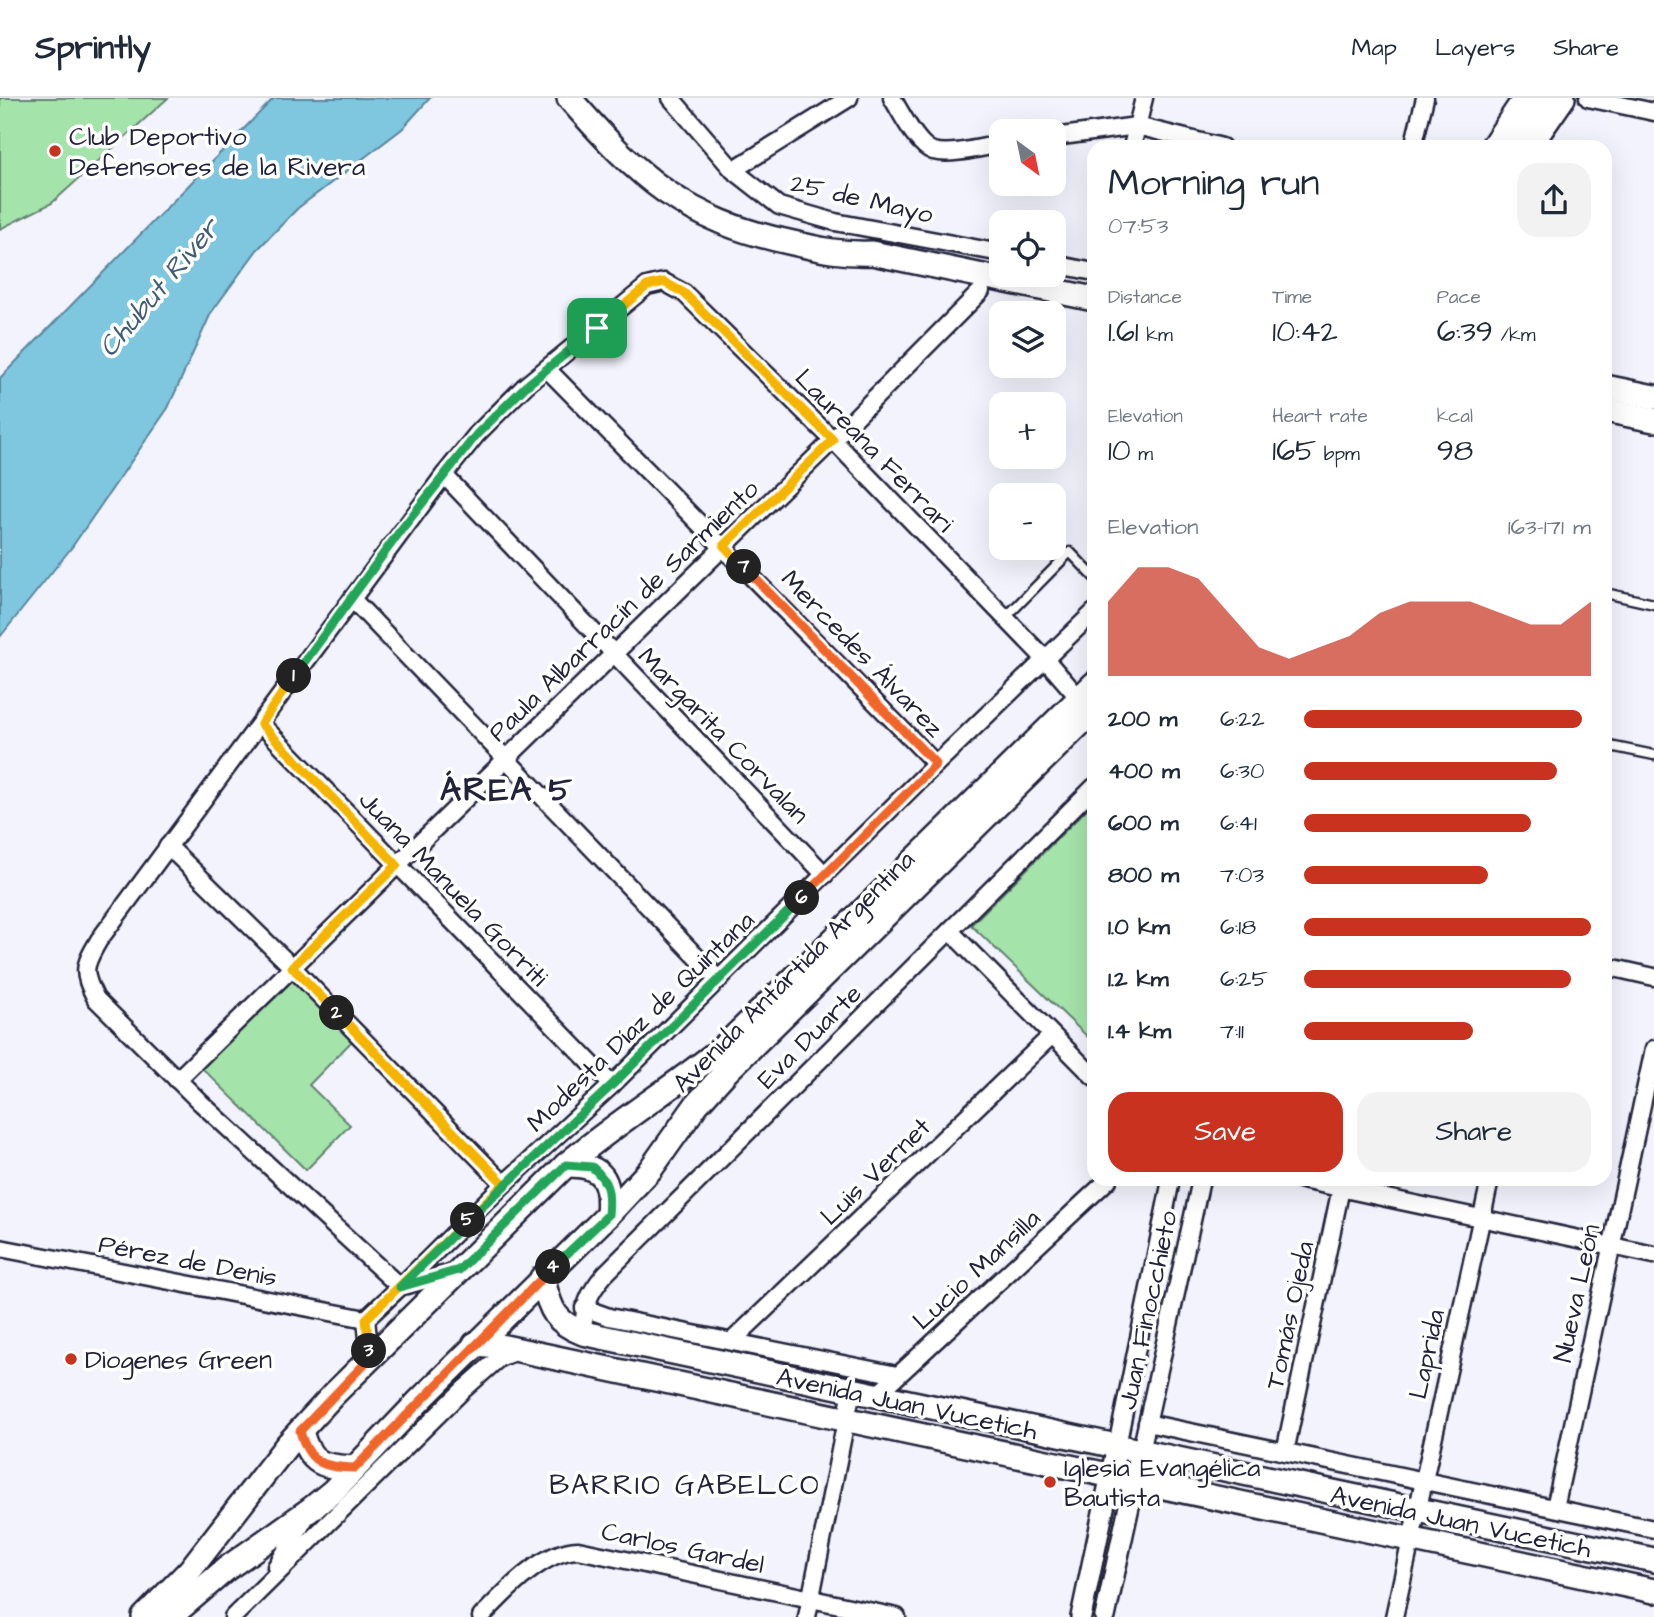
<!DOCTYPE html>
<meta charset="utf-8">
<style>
:root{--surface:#fff;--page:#f2f2f3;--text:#1f2937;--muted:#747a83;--line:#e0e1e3;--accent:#c8321e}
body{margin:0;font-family:"Architects Daughter",sans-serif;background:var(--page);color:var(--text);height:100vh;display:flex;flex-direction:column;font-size:26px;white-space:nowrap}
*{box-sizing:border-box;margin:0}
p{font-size:23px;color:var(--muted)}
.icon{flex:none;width:38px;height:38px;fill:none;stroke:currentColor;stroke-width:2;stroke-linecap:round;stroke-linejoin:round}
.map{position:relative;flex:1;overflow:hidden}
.sheet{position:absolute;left:1087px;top:42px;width:525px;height:1046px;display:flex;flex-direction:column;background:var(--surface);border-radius:21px;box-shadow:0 7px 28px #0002}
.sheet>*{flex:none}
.needle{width:46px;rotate:147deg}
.fabs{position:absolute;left:989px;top:21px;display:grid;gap:14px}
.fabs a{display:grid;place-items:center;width:77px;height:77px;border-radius:14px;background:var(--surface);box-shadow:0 7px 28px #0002;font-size:35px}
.pin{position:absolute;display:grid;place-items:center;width:60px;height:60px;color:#fff;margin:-30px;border-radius:14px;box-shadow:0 4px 10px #0006}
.km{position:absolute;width:35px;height:35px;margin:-18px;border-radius:50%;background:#222;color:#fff;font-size:19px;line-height:35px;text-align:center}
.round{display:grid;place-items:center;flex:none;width:74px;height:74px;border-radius:21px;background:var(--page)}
.summary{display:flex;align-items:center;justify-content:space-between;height:119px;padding:0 21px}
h1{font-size:38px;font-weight:600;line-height:52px}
.figures{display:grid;grid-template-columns:repeat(3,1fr);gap:10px;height:119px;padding:7px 21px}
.figures div{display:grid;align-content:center}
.figures b{font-size:30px;font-weight:600}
.figures small{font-size:19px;font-weight:400}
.figures p{font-size:19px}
.chart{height:196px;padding:14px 21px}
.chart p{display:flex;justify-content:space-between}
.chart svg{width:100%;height:126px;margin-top:7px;fill:var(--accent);opacity:.7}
.primary-button{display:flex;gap:14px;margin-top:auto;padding:14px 21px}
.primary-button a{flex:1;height:80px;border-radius:21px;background:var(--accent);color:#fff;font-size:28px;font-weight:600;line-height:80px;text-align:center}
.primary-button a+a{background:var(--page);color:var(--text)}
ul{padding:0 21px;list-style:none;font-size:23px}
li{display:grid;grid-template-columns:112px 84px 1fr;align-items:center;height:52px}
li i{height:18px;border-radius:9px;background:var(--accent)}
header{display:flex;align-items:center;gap:42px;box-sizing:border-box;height:98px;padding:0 35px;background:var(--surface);border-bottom:2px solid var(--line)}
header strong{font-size:33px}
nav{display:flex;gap:38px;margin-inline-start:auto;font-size:24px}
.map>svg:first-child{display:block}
.green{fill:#a4e3aa;stroke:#638272;stroke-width:2}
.water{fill:#7ec7df;stroke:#59859d;stroke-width:2}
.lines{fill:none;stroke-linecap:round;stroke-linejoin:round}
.service-casing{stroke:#22223b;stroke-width:13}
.minor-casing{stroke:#22223b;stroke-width:21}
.tertiary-casing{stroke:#22223b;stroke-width:24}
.secondary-casing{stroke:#22223b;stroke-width:28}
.service{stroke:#fff;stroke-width:8}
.minor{stroke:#fff;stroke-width:16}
.tertiary{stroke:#fff;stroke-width:19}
.secondary{stroke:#fff;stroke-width:23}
.split-1-casing{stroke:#fff;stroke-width:14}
.split-2-casing{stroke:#fff;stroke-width:14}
.split-3-casing{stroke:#fff;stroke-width:14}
.split-4-casing{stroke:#fff;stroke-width:14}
.split-5-casing{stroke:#fff;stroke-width:14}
.split-6-casing{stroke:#fff;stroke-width:14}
.split-7-casing{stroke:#fff;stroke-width:14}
.split-8-casing{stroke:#fff;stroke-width:14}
.split-1{stroke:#22a559;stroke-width:9}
.split-2{stroke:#f5b400;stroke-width:9}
.split-3{stroke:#f5b400;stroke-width:9}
.split-4{stroke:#f0652b;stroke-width:9}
.split-5{stroke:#22a559;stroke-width:9}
.split-6{stroke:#22a559;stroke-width:9}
.split-7{stroke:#f0652b;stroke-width:9}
.split-8{stroke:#f5b400;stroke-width:9}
.poi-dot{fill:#c8321e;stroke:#fff;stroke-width:2.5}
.labels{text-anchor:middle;stroke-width:7;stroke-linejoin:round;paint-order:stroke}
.poi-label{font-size:26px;fill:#22223b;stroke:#fff;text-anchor:start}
.street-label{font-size:26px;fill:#22223b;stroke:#fff}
.water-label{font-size:28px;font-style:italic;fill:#425c74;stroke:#fff}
.neighbourhood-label{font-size:28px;letter-spacing:2px;fill:#22223b;stroke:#fff}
.district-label{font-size:33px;font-weight:bold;letter-spacing:2px;fill:#22223b;stroke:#fff}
</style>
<header>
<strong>Sprintly</strong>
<nav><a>Map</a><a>Layers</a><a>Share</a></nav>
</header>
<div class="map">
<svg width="1654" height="1519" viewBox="0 0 1654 1519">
<rect width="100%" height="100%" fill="#f3f3fd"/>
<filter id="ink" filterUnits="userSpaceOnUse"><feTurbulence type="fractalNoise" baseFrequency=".0143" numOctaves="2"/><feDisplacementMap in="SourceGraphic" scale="14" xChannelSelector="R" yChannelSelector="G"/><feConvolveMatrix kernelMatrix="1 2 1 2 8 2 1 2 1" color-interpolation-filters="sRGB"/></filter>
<g filter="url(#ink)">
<g class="green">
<polygon points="0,0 168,0 52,105 0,131"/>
<polygon points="1094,704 1094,945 971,827"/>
<polygon points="291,879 354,941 309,987 350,1027 306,1072 202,970"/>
</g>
<polygon class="water" points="274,0 430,0 402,31 298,110 257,152 211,215 168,310 72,449 0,539 0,280"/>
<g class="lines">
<g class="service-casing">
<g id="service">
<polyline points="1605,495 1654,506"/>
<polyline points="1005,520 1070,454 1094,479"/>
<polyline points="1605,647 1654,657"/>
</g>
</g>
<g class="minor-casing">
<g id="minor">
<polyline points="671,0 733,72 779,108 835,124 1001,155"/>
<path d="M892,0C901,14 917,48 933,53C951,58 983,49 1001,46"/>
<polyline points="1588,0 1654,14"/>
<polyline points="1054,39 1137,28 1222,49"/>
<polyline points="1132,49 1144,0"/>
<polyline points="1413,49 1425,0"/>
<polyline points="1488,49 1521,0"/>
<polyline points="733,72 849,0"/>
<polyline points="1054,166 1094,174"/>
<polyline points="547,271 936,666"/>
<polyline points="444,377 825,777"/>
<polyline points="352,501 719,882"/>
<path d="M1079,600L1046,562L833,342L684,195L664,184L647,188L525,288L477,336L444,377L99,842C83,869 82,874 96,901L201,1005L400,1189L504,1086L612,987L936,666L1094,514"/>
<polyline points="261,626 612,987"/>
<polyline points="168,748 292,869 504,1086"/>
<polyline points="950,833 1094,979"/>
<polyline points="1605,868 1654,879"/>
<polyline points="177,982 833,342 981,193"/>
<polyline points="1302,1082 1654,1157"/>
<polyline points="0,1150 366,1221"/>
<polyline points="584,1210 609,1219 897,1277"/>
<path d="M583,1235C584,1208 587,1197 605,1176L1094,689"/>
<polyline points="732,1243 1052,937"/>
<polyline points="370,1260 366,1221 400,1189 457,1173"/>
<polyline points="877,1297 1108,1082"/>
<polyline points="1147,1325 1654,1431"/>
<polyline points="1117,1348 1171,1082"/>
<polyline points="1141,1353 1201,1082"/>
<polyline points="1285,1354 1341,1090"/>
<polyline points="1555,1410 1654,951"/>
<polyline points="276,1469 306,1419"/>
<polyline points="233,1519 463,1292 499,1260 519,1252"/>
<path d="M481,1519C505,1494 542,1453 578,1452L897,1519"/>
<polyline points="807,1519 852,1292"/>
<polyline points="1394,1519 1490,1082"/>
</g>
</g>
<g class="tertiary-casing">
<g id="tertiary">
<polyline points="1081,1519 1117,1348"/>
<polyline points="1105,1519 1141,1353"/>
</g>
</g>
<g class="secondary-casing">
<g id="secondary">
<path d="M569,0C640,81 684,122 793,145C823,152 841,156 872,155L1094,201"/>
<polyline points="1507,49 1540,0"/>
<polyline points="1529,49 1563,0"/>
<polyline points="1605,289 1654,299"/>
<polyline points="1605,312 1654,322"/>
<path d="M566,1067C603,1066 611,1082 608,1117"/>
<path d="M542,1180C551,1210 552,1223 583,1235L1654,1462"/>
<polyline points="475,1246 500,1248 1654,1493"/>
<path d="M301,1333C309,1366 323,1369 355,1370"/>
<path d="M144,1519L190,1472L287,1347L333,1297L566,1067C617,1023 675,989 727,946L1094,586"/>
<polyline points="170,1519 226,1471 311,1411 333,1393 419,1303 608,1117 650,1072 697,1006 725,975 1094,612"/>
</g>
</g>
<use href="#service" class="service"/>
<use href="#minor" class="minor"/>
<use href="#tertiary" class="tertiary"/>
<use href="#secondary" class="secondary"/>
</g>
</g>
<g class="lines" filter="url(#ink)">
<g class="split-1-casing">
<polyline id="split-1" points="294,578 401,432 477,336 526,288 597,230"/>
</g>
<g class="split-2-casing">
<polyline id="split-2" points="294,578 261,626 397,767 292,869 337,915"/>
</g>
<g class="split-3-casing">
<polyline id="split-3" points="337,915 504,1086 366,1221 369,1253"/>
</g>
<g class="split-4-casing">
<path id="split-4" d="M369,1253L370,1260L300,1333C309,1366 323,1369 355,1370L553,1169"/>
</g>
<g class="split-5-casing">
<path id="split-5" d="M468,1122L400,1189L459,1172L566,1067L592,1069C609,1083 610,1095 608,1117L553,1169"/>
</g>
<g class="split-6-casing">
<polyline id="split-6" points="468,1122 612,987 802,800"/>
</g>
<g class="split-7-casing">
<polyline id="split-7" points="744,469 936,666 802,800"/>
</g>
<g class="split-8-casing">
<polyline id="split-8" points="597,230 647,188 664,184 684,195 833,342 724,448 744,469"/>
</g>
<use href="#split-1" class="split-1"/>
<use href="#split-2" class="split-2"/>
<use href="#split-3" class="split-3"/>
<use href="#split-4" class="split-4"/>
<use href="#split-5" class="split-5"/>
<use href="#split-6" class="split-6"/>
<use href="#split-7" class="split-7"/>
<use href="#split-8" class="split-8"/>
</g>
<g class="poi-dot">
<circle cx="55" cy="53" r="7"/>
<circle cx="71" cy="1261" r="7"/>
<circle cx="1050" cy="1384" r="7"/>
</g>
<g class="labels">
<g class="poi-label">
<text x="69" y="47">Club Deportivo<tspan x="69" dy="30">Defensores de la Rivera</tspan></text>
<text x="85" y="1270">Diogenes Green</text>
<text x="1064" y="1378">Iglesia Evangélica<tspan x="1064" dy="30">Bautista</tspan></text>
</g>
<g class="street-label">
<text transform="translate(862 100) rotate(13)" y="9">25 de Mayo</text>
<text transform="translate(875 352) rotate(46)" y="9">Laureana Ferrari</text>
<text transform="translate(623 512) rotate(-44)" y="9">Paula Albarracín de Sarmiento</text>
<text transform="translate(863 555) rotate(46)" y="9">Mercedes Álvarez</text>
<text transform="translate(724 637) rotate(46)" y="9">Margarita Corvalan</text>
<text transform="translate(454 790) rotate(46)" y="9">Juana Manuela Gorriti</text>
<text transform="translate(793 873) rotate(-45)" y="9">Avenida Antártida Argentina</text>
<text transform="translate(640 923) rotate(-44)" y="9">Modesta Díaz de Quintana</text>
<text transform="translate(809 938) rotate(-45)" y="9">Eva Duarte</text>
<text transform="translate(875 1073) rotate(-44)" y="9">Luis Vernet</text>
<text transform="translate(188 1162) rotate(11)" y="9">Pérez de Denis</text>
<text transform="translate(976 1171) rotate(-43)" y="9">Lucio Mansilla</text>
<text transform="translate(1576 1195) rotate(-78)" y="9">Nueva León</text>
<text transform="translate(1147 1212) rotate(-78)" y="9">Juan Finocchieto</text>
<text transform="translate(1289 1217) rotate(-78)" y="9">Tomás Ojeda</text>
<text transform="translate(1426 1256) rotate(-78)" y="9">Laprida</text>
<text transform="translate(907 1305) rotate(12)" y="9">Avenida Juan Vucetich</text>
<text transform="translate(1461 1423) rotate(12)" y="9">Avenida Juan Vucetich</text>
<text transform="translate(683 1449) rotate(12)" y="9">Carlos Gardel</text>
</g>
<g class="water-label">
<text transform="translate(158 189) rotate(-50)" y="10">Chubut River</text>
</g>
<g class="neighbourhood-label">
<text x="685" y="1396">BARRIO GABELCO</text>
</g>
<g class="district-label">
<text x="507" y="702">ÁREA 5</text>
</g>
</g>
</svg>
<div class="fabs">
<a><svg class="needle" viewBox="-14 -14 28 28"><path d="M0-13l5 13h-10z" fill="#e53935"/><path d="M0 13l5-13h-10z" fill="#747a83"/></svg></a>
<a><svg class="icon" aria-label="locate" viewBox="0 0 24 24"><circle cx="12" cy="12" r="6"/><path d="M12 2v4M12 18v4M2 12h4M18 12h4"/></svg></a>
<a><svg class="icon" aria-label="layers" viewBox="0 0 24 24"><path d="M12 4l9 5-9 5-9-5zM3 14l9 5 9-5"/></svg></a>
<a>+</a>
<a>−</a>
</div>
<div class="pin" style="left:597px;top:230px;background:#1e9e55"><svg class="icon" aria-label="arrive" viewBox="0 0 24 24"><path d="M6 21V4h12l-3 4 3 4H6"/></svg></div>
<b class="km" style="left:294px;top:578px">1</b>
<b class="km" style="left:337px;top:915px">2</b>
<b class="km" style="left:369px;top:1253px">3</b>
<b class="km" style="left:553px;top:1169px">4</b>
<b class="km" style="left:468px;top:1122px">5</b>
<b class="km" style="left:802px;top:800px">6</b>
<b class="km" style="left:744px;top:469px">7</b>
<section class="sheet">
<div class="summary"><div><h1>Morning run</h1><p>07:53</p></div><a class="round"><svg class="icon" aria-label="share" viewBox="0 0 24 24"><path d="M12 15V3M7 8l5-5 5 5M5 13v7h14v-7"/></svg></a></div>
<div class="figures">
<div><p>Distance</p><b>1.61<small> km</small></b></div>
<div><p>Time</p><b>10:42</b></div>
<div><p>Pace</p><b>6:39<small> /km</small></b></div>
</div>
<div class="figures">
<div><p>Elevation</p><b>10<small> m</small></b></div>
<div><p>Heart rate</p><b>165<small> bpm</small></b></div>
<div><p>kcal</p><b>98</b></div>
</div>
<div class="chart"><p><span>Elevation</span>163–171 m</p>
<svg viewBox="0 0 160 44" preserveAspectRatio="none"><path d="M0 44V18L10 6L20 6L30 10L40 22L50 34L60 38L70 34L80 30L90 22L100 18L110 18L120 18L130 22L140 26L150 26L160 18V44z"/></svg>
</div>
<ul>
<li><b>200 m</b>6:22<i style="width:97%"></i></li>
<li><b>400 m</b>6:30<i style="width:88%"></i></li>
<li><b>600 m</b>6:41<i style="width:79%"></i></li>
<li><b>800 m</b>7:03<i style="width:64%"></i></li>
<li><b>1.0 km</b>6:18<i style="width:100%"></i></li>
<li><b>1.2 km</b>6:25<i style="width:93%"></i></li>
<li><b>1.4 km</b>7:11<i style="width:59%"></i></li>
</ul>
<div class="primary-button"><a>Save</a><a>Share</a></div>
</section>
</div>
